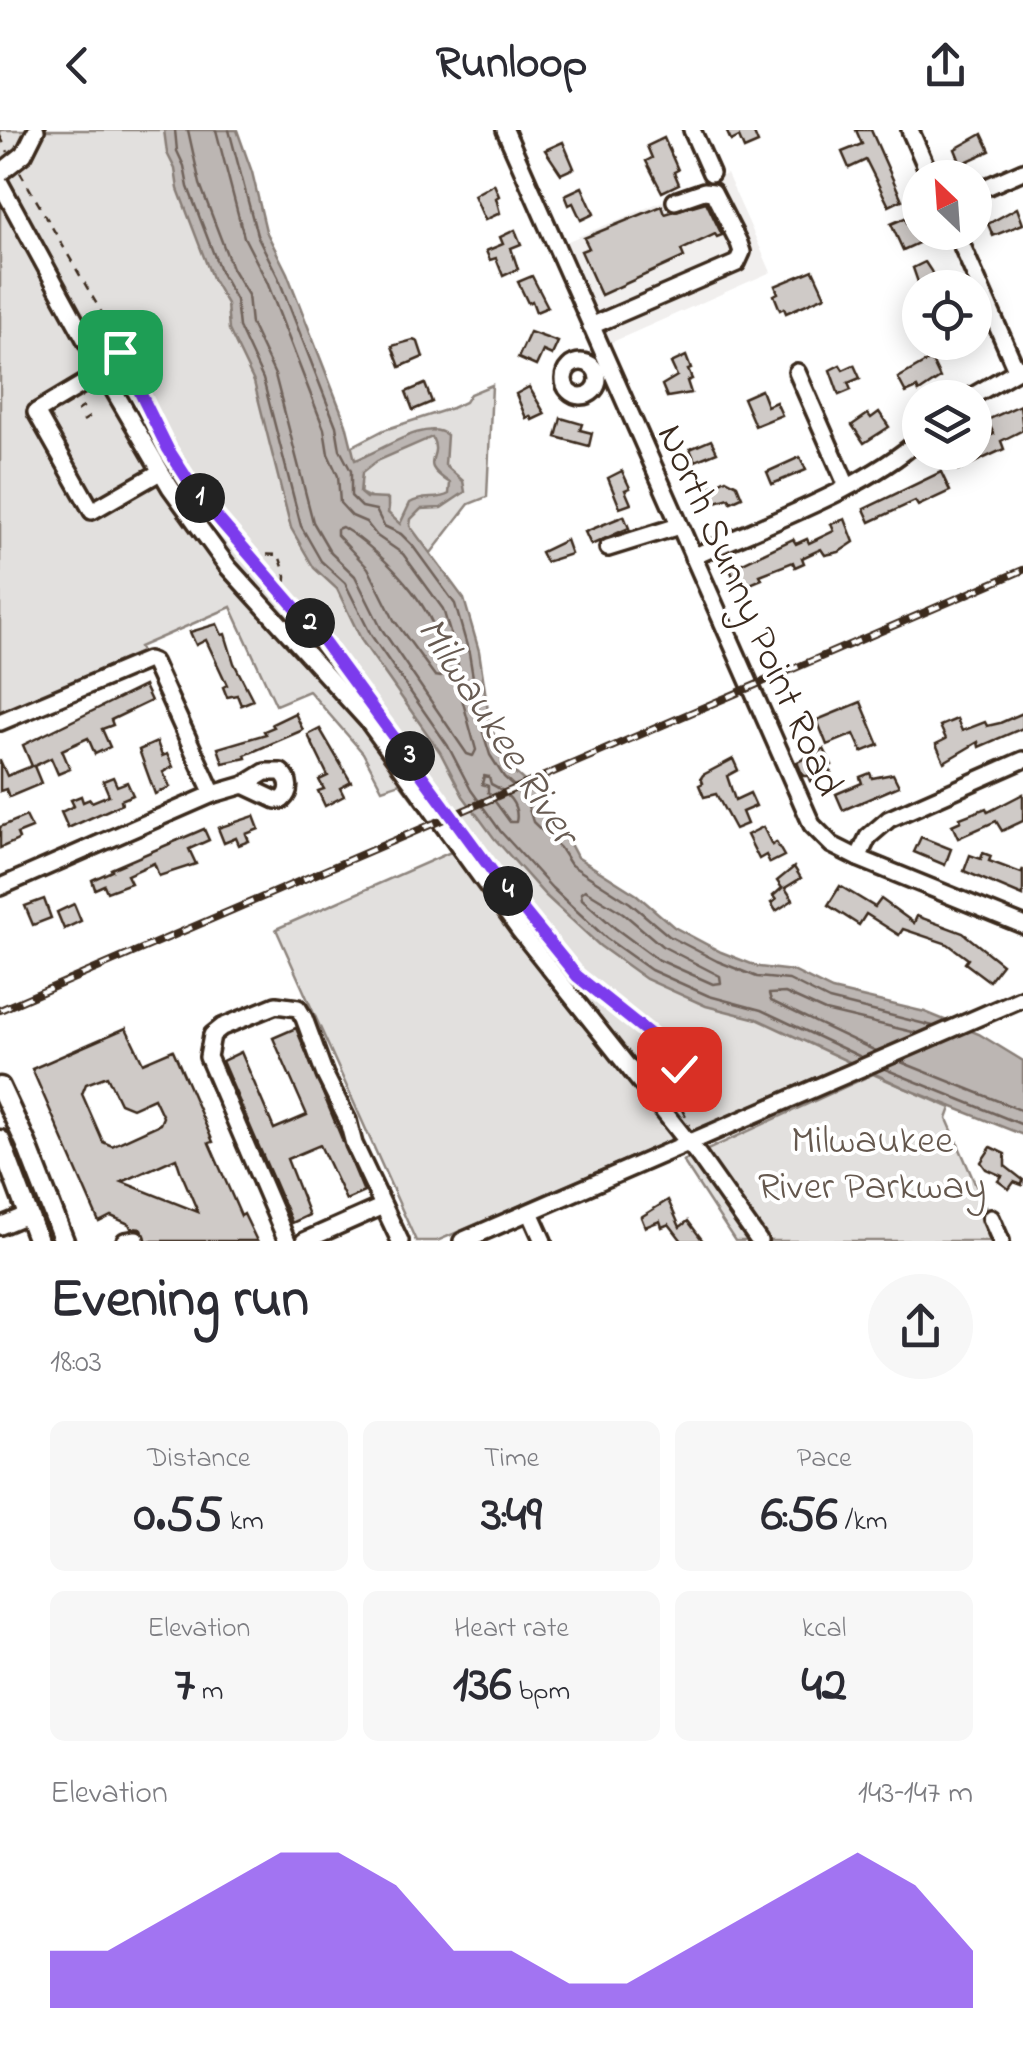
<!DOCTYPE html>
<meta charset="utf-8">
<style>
:root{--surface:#fff;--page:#f7f7f7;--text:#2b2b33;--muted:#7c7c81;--accent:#7c3aed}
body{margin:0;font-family:"Indie Flower",sans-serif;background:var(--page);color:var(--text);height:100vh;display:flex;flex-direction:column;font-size:38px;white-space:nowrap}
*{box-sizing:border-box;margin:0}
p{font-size:32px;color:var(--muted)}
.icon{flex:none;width:55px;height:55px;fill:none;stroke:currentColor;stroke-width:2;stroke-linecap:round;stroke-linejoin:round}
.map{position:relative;height:1111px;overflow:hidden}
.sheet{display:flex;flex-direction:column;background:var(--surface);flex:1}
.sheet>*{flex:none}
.needle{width:65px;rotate:335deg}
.controls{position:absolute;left:902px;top:30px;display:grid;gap:20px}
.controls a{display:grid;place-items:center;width:90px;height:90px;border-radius:50%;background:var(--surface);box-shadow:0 5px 25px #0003;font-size:50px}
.pin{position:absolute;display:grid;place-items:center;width:85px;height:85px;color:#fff;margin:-42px;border-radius:20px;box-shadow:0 5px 15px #0006}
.km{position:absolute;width:50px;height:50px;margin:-25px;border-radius:50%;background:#222;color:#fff;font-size:28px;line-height:50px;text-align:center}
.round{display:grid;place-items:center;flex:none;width:105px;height:105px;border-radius:52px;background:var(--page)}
.headline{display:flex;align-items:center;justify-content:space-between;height:170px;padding:0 50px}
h1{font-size:55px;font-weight:800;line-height:75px}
.figures{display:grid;grid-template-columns:repeat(3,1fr);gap:15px;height:170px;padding:10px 50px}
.figures div{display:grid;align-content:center;border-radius:15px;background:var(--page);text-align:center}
.figures b{font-size:50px;font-weight:800}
.figures small{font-size:28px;font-weight:400}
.figures p{font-size:28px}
.chart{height:280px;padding:20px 50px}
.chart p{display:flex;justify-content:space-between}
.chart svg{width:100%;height:180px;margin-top:10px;fill:var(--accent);opacity:.7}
header{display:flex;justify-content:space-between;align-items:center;height:130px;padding:0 50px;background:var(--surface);font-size:45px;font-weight:800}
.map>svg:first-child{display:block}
.built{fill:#f1efee}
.green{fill:#e2e0de;stroke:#8e857e;stroke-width:2.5}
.water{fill:#bcb6b3;stroke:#887e77;stroke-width:2.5;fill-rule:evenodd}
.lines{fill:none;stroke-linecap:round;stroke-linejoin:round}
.shore{stroke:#6f625a;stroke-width:2.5}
.building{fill:#cfcac7;stroke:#3b2a1e;stroke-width:2.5;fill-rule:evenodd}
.minor-casing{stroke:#3b2a1e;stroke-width:22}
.major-casing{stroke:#3b2a1e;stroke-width:25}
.path{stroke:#3b2a1e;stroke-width:2.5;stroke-dasharray:8 8;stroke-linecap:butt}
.minor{stroke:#fff;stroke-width:15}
.major{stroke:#fff;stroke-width:18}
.rail-casing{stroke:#3b2a1e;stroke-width:8}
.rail{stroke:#fff;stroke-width:4;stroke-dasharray:11;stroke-linecap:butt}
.route-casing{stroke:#fff;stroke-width:20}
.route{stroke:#7c3aed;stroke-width:12}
.labels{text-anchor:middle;stroke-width:8;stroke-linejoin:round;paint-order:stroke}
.street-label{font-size:40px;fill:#3b2a1e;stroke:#fff}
.park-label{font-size:40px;fill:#65584e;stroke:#fff}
.water-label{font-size:42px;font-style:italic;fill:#685b52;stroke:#fff}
</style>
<header><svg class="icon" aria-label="back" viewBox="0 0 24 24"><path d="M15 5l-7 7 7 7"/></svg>Runloop<svg class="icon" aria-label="share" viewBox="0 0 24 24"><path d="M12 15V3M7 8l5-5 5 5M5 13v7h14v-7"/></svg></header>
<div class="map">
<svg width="1023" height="1111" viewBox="0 0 1023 1111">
<rect width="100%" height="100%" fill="#fff"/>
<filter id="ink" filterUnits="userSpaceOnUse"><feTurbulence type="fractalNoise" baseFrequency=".01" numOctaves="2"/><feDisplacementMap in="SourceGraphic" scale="20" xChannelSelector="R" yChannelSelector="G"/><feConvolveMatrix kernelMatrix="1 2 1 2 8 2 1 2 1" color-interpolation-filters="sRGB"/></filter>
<g filter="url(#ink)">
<polygon class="built" points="727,44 771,142 601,217 556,116"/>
<g class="green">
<polygon points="0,0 205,0 227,92 523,701 850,933 437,1111 416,1111 276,799 451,722 400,653 382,659 363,623 309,561 276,575 231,477 139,517 141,522 0,583"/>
<path d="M492,255L487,367L469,374L431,423C418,406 400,398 388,383L389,377L360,363L361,354L349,318L384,300L452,278L465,272L470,264Z"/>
<polygon points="873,944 951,978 947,989 1000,1111 735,1111 683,1031"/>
</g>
<path class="water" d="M164,0H237L252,42L266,101L287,143L346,294L355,330C377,324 426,287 447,305L445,335L463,351L465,362L441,378L421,379L411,389L410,396L464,469L479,521L490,594L500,621L512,640L534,660L541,686L569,712L577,727L637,765L674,797L721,822L759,837L793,841L832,860L925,882L979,904L1020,929L1023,931V1005L905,958L757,889L706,876L646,849L600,816L545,765L494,708L463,666L440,622L362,511L337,459L314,438L291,398L254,252L229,200L227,174L212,148L178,59L175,39L167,23ZM432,307C444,331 415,330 450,353L449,364C438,371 423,365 410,373L400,394L388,383V369L366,368L360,363L362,343L377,331Z"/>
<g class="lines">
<g class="shore">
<polyline points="175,0 177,21 184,36 188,57 221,143 236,170 239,197 263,249 301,396 321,431 345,453 371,505 448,616 471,660 501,702 552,758 606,808 651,840 709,866 761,880 861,927"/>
<polyline points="188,0 200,54 232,138 248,165 251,194 275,245 313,392 331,423 355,446 381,498 467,624 473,626 476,620 461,565 457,526 443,479 403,424 377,406 366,392 352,386 340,373 338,346 328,324 324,299 267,152 244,107 216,0"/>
<polyline points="229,0 257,105 278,147 336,296 340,320 351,341 351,366 362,377 376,380 384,396 401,404 412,415 455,474 469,523 481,596 490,625 504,647 525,666 533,692 560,718 571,735 630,773 669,806 717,831 757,847 789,850 829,870 933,896"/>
<path d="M342,397C383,421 455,494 441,547L435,546L394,490L368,438L337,405V399Z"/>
<path d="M484,646L489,647L491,654C506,661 520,675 516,692H510L488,662V656L482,654Z"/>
<polygon points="585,760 623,783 662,816 720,846 721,853 713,854 657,829 615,798 582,769 581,763"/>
<polyline points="876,921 771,871 769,864 785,863 825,881 917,903"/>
<polyline points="901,932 1023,981"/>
<polyline points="885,939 1023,995"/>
</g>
</g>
<g class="building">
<polygon points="726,0 756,0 753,1 758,13 744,19 739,7 731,11"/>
<polygon points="856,0 871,0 902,70 889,76 866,30 849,38 842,22 862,14"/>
<polygon points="982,4 990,21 961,34 955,19"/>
<polygon points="664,8 678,40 674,42 679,54 662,62 646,31 652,28 647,16"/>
<polygon points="563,12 574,38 561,44 545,20"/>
<polygon points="494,54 499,66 496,68 500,83 485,90 474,65"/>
<polygon points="582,57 594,84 581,90 573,73 569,75 565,65"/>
<polygon points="706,72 722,105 717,107 715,104 681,120 684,127 601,165 581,121 589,118 584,108 662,76 665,84"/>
<polygon points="1017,78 1023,94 993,106 988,94"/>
<polygon points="905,88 910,99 916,96 923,111 903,120 891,94"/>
<polygon points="515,100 521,114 511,118 518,139 503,146 496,128 490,130 486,121 503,114 500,107"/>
<polygon points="925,132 931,141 939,158 920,158 913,138"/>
<polygon points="813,140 825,166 786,183 784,178 780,180 774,165 778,163 775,156"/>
<polygon points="532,146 548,177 536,182 532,171 528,173 518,152"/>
<polygon points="530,202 558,212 552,225 543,221 536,236 518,228"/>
<polygon points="413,210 418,212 423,227 400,237 392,216"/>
<polygon points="686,226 691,239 688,240 692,249 687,251 691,263 667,267 662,255 677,246 671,233"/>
<polygon points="931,229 940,248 919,262 917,258 906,263 898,248"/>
<polygon points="840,235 843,240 854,235 860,248 848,253 851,260 839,265 830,240"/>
<polygon points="425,254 432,272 413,280 406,262"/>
<polygon points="529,257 545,284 532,290 530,286 526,288 516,264"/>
<polygon points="761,260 767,276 776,272 782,285 755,296 743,268"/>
<polygon points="1020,275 1023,300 1001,311 1004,319 958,340 951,322 975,322 975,311 994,304 987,290"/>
<polygon points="879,282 889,297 864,313 852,295 868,284 871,288"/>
<polygon points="561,288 582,294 580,300 592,303 589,316 556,307"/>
<polygon points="711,310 717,322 695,331 690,319"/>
<polygon points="800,327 806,340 772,354 767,342"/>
<polygon points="622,341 630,358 625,360 631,374 620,378 608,348"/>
<polygon points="941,342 950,361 918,376 915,371 870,392 864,379"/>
<polygon points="726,349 737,355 742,367 731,372 729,368 713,373 707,359"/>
<polygon points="624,386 629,398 591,415 585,402"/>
<polygon points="845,389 854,412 839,422 825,425 821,419 802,428 804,433 795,437 793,432 760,445 762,449 748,455 745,449 736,453 730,439 793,409 796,414 807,409 809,413 834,401 831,394"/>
<polygon points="566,410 571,424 546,432 541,422"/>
<polygon points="217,494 222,505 225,504 234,533 253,570 241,575 237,565 227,567 223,557 227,555 206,510 196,515 190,502"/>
<polygon points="144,556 151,571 111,590 113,595 102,599 110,617 95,624 88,608 62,620 70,639 58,644 51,628 34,636 41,653 38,655 9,667 6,659 0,661 0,630 7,646 32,636 23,615"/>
<polygon points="861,572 879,615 862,622 854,604 827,615 817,590"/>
<polygon points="295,583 303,600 245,625 246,628 223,633 218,618 266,604 264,601 274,597 272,594"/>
<polygon points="1023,583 1023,598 979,617 978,612 944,632 936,614 946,609 940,596 957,589 962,601 985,592 987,596 1000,593"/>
<polygon points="320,599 351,652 340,658 344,666 325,676 318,661 324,659 319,650 328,646 308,605"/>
<polygon points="157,612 162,626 167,624 173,637 163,642 170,657 155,664 139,620"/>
<polygon points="824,619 832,635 828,637 831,642 810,651 808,646 803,646 797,632"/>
<polygon points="733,629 738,640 727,646 735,670 750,663 756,676 742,682 747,694 735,699 716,664 704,667 699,655 703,653 701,648 703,645"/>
<polygon points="870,643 872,648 893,644 899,656 843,680 836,664 862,653 860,647"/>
<polygon points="113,647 117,656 127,652 133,665 121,670 122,674 68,698 61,682 74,676 71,670 81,666 83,672 90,669 92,672 109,665 103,651"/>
<polygon points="1023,664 1023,691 1002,701 996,691 958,708 952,695 961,691 960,688 986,678 988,682"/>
<polygon points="26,686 32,698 17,704 19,709 16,711 0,718 0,697"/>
<polygon points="254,686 259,699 246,704 249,711 239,715 236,708 224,713 218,698"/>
<polygon points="763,697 772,715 776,712 784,726 770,733 766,725 759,729 747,705"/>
<polygon points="204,699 209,710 189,719 196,734 159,746 154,733 127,745 131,753 107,762 104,755 95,759 92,750 112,741 111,739"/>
<polygon points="921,707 951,719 945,735 914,722"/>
<polygon points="983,723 991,726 989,731 1021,743 1023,739 1023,766 964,741 970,725 981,729"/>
<polygon points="794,737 801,748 785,758 793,770 776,781 771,773 776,770 773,766 782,758 777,751"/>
<polygon points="840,756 875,777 881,769 914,793 917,786 963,803 1002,834 989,851 965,833 968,829 948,814 903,799 899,805 866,784 859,795 828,775"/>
<polygon points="44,769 51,788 33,795 25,776"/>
<polygon points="74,774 81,791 64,799 57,782"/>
<path d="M126,898L143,933L173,920L210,1005L213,1012L209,1013L241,1086L244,1084L257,1111H147L141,1099L131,1098L129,1094L111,1086L99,1092L32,939ZM107,946L120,973L132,978L154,968L163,987L160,994L112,1016L103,1012L82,964L86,954ZM176,1028L180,1040L198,1082L122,1052Z"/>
<polygon points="296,898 364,1062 346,1070 320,1015 287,1029 309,1085 292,1093 222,931 241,922 274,999 307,985 273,908"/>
<polygon points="991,1017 1005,1024 1005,1036 1023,1050 1022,1055 1014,1052 1009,1059 998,1051 1002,1046 986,1039 981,1032"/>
<polygon points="668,1070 680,1097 688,1091 703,1111 682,1111 669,1094 662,1097 660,1091 645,1097 641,1087"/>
</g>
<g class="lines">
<g class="minor-casing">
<g id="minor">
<polyline points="505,0 812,695 832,715 858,728 1023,795"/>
<polyline points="692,0 711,43"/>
<polyline points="910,0 931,48"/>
<polyline points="0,43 24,24 36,0"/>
<polyline points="0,53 103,242 170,357 228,437 368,591 520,801 699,1026 759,1111"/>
<polyline points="975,62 1023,41"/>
<polyline points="956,102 1016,239"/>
<polyline points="591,196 737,133 742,122 739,113 713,62 704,61 675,71"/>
<circle cx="581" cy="249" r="17"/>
<polyline points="103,242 36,282 92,381 160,342"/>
<polyline points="797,242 847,356"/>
<polyline points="969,268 1023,237"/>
<polyline points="608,418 679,396"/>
<path d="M693,427C764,394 862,361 920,309"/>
<polyline points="0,592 148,530 153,532 213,664"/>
<polyline points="858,728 868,707 889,689 1023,630"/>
<path d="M0,757L213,664L244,655L265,642H281C291,650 291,662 282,670H276L244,655"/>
<polyline points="530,1082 543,1111"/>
<polyline points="991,1088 1001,1111"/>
<polyline points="0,1096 29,1084"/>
<polyline points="125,1111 136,1109"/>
<polyline points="287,1111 208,927 212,905 222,897 276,875 298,878 304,888 325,945 348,991 354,1014 400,1111"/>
<polyline points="304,1111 383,1076"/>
<polyline points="462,1111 1023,868"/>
</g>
</g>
<g class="major-casing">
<g id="major">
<polyline points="0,957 26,1013 64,1111"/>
<polyline points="0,1010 38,1111"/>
</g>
</g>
<g class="path">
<polyline points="0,6 8,22"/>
<polyline points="20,42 103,185 138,263 197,364 318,504 362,563"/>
<polyline points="77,281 90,273"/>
<polyline points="83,291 96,283"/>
<polyline points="251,424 279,425 286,446 285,462"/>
<polyline points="510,763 577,846 656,909 674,930 682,952 678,972 690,995"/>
<polyline points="650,945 671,928"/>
</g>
<use href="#minor" class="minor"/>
<use href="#major" class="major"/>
<g class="rail-casing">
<polyline id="rail" points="0,880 1023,440"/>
</g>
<use href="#rail" class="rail"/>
</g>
</g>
<g class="lines" filter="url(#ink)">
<g class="route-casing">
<polyline id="route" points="120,222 168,319 197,364 318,504 498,749 577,846 656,909 679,939"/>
</g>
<use href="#route" class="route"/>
</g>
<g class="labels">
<g class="street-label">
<text transform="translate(752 479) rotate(66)" y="14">North Sunny Point Road</text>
</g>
<g class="park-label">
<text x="872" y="1022">Milwaukee<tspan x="872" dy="46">River Parkway</tspan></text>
</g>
<g class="water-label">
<text transform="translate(500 599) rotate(57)" y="15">Milwaukee River</text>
</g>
</g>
</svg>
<div class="controls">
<a><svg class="needle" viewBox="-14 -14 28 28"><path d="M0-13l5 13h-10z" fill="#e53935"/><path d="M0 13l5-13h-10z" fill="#7c7c81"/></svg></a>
<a><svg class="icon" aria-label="locate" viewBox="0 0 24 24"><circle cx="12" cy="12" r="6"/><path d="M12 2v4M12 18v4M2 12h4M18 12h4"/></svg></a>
<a><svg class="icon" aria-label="layers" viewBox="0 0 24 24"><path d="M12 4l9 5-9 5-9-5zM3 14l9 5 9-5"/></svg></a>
</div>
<div class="pin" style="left:120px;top:222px;background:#1e9e55"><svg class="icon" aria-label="arrive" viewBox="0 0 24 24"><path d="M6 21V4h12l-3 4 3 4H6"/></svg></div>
<div class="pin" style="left:679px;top:939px;background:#d93025"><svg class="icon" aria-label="check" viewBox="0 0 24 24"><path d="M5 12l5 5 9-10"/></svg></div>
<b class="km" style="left:200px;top:368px">1</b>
<b class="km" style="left:310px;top:493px">2</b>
<b class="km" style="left:410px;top:626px">3</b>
<b class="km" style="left:508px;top:761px">4</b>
</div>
<section class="sheet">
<div class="headline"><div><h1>Evening run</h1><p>18:03</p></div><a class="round"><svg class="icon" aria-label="share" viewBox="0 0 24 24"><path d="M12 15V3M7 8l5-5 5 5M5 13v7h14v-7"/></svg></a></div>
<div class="figures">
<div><p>Distance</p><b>0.55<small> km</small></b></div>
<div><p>Time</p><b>3:49</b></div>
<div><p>Pace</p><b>6:56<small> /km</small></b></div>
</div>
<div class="figures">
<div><p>Elevation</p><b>7<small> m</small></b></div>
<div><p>Heart rate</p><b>136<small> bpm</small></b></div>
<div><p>kcal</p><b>42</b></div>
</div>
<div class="chart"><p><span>Elevation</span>143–147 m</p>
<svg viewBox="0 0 160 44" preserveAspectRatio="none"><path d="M0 44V30L10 30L20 22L30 14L40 6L50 6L60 14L70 30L80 30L90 38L100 38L110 30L120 22L130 14L140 6L150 14L160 30V44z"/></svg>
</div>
</section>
